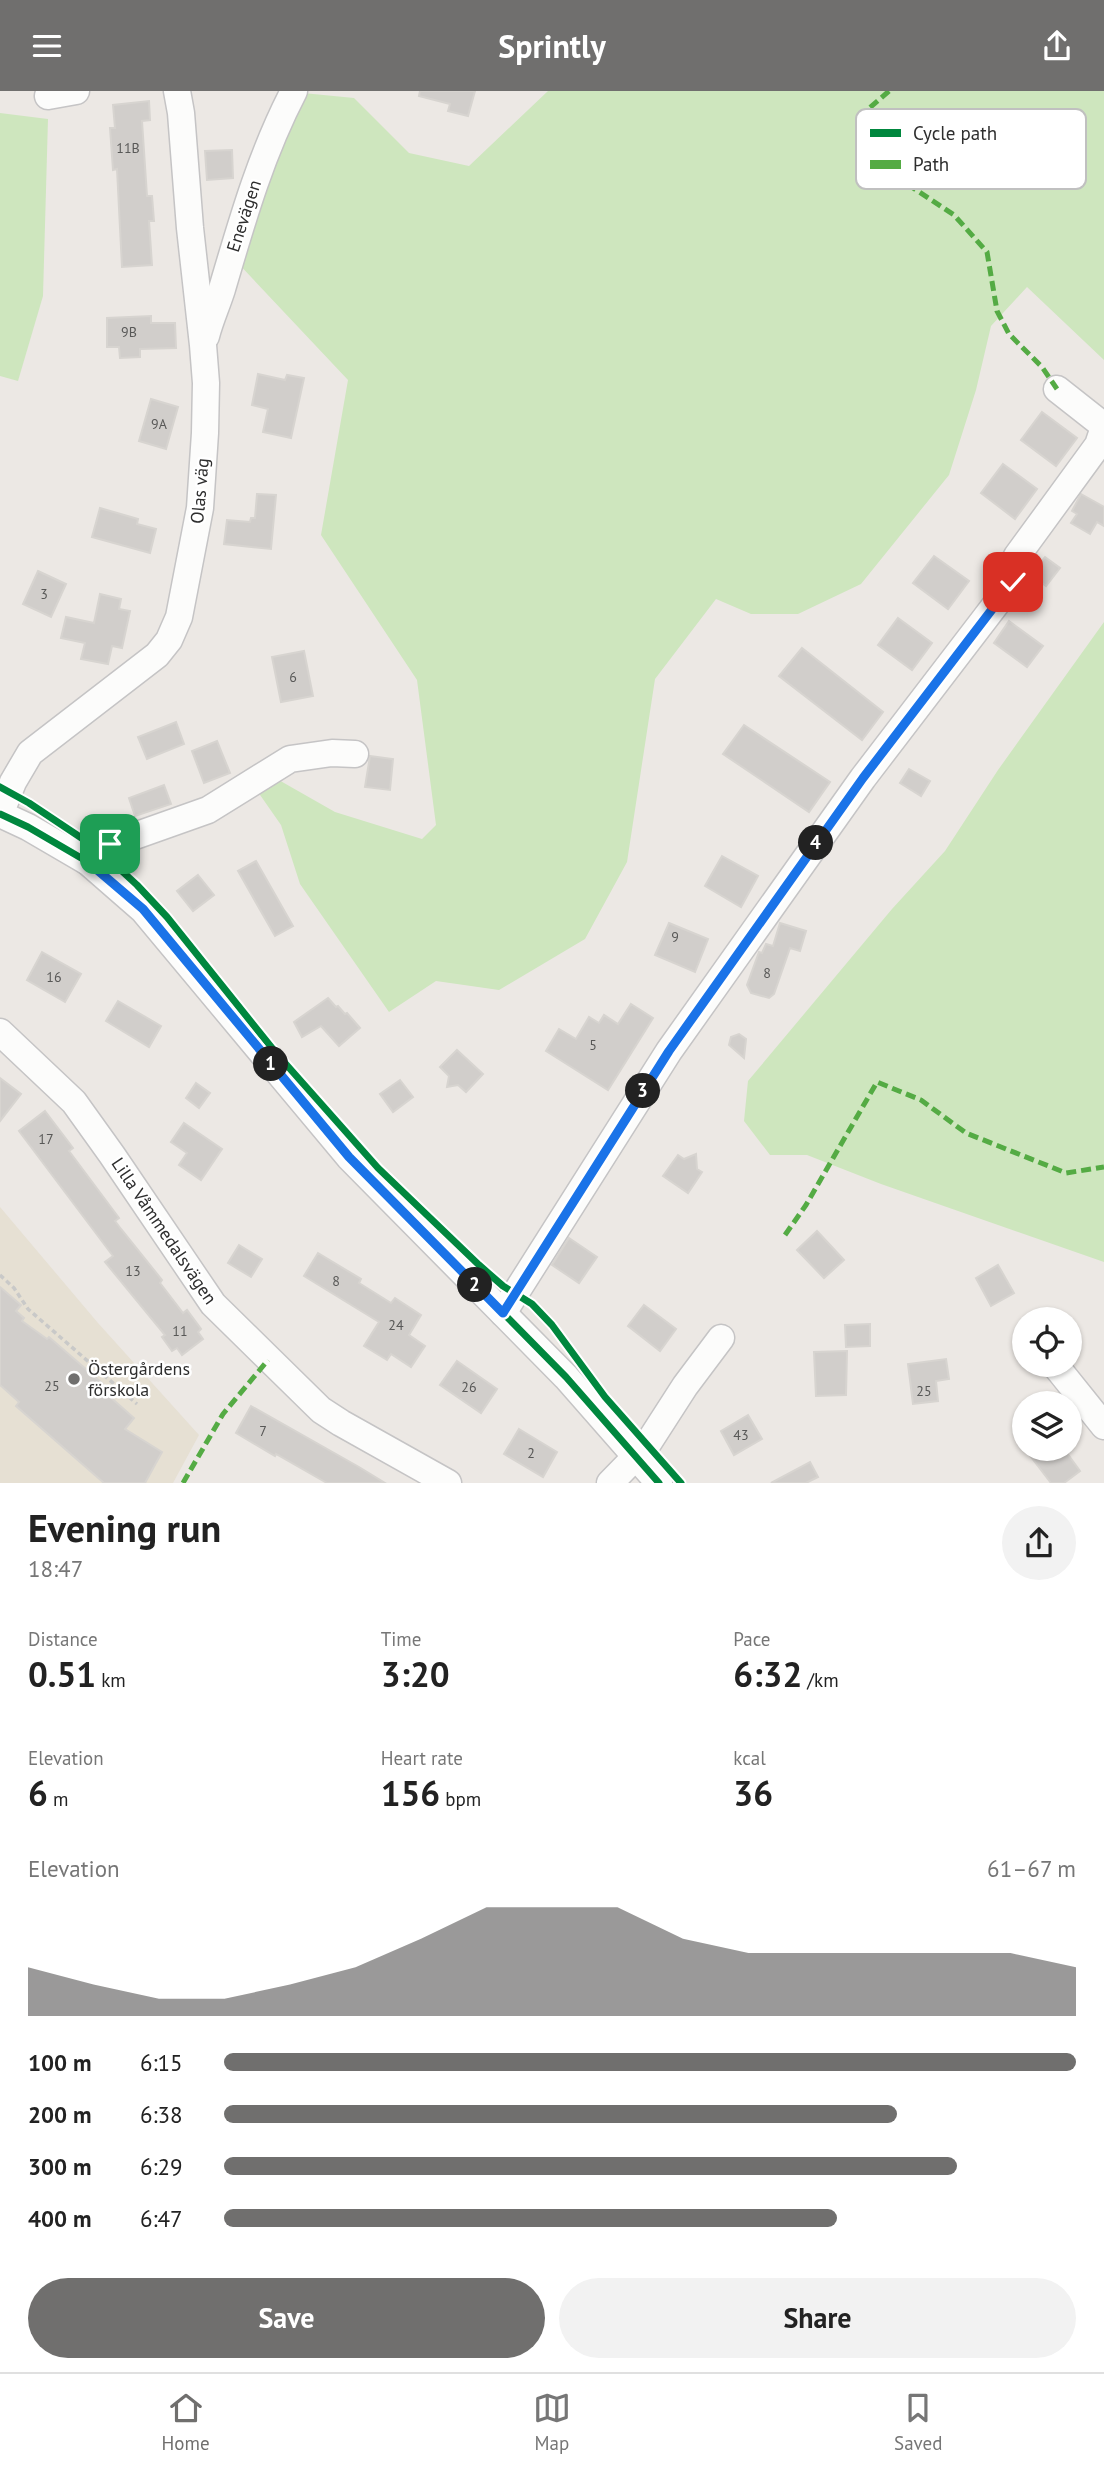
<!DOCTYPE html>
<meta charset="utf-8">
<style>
:root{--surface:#fff;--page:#f2f2f2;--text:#222;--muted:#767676;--line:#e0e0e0;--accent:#706f6e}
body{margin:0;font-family:"PT Sans",sans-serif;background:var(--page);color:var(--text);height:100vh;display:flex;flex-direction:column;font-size:26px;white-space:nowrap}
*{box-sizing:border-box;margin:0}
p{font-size:23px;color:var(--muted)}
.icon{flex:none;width:38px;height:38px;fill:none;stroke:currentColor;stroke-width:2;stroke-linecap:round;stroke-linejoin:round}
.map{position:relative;height:1392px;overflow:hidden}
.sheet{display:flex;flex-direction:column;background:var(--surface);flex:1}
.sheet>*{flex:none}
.tools{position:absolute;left:1012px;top:1216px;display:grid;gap:14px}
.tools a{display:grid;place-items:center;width:70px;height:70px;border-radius:50%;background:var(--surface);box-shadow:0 2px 5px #0004;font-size:35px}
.pin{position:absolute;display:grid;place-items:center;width:60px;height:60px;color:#fff;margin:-30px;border-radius:14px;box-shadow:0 4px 10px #0006}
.km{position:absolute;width:35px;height:35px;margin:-18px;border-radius:50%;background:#222;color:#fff;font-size:19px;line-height:35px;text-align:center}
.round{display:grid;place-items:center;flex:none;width:74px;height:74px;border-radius:37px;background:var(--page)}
.overview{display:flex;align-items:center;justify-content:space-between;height:119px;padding:0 28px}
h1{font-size:38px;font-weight:700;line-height:52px}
.figures{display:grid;grid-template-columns:repeat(3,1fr);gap:10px;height:119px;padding:7px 28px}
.figures div{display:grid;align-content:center}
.figures b{font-size:35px;font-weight:700}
.figures small{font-size:19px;font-weight:400}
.figures p{font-size:19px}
.chart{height:196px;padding:14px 28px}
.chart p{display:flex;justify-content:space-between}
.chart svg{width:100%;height:126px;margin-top:7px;fill:var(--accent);opacity:.7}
.primary-button{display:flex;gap:14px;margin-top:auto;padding:14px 28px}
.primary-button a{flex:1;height:80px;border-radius:42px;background:var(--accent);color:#fff;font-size:28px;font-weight:700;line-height:80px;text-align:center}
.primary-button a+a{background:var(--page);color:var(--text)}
ul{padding:0 28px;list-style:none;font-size:23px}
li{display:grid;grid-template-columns:112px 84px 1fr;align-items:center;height:52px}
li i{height:18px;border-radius:9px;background:var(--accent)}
header{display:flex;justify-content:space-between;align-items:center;height:91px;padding:0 28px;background:var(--accent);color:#fff;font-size:32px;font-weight:700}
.tabs{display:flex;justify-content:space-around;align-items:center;height:98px;border-top:2px solid var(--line);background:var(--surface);font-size:19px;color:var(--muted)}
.tabs a{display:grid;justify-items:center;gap:4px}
.tabs .selected{color:var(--accent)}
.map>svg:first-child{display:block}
.education{fill:#e6e0d3}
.green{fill:#cee6be}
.building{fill:#d1cecb;stroke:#d7d4d0;stroke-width:2}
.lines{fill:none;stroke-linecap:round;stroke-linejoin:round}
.minor-casing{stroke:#c5c4c5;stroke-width:29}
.path{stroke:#c9c9c8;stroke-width:3.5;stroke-dasharray:5 3.5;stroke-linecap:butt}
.minor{stroke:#fcfcfb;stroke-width:26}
.quiet{stroke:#54ab44;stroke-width:5;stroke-dasharray:10 5;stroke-linecap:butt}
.cycleway-casing{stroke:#fff;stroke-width:11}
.cycleway{stroke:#00873e;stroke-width:7}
.route-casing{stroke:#fff;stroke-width:14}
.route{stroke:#1a73e8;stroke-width:9}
.poi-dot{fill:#706f6e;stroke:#fff;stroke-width:2.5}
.labels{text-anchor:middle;stroke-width:5;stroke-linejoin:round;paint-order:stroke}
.number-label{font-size:14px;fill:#585857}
.street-label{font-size:18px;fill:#2e2e2e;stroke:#fff}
.poi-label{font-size:18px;fill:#2e2e2e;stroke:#fff;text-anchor:start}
.key{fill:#fff;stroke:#c0c0c0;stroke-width:2}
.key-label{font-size:19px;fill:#2e2e2e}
</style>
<header><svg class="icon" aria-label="menu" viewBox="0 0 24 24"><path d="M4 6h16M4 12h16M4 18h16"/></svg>Sprintly<svg class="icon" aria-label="share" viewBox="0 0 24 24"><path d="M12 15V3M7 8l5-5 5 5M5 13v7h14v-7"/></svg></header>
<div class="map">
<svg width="1104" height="1392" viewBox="0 0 1104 1392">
<rect width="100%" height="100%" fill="#ece8e4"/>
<polygon class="education" points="0,1116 98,1232 199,1344 173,1392 0,1392"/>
<g class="green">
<polygon points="548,0 1104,0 1104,269 1027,196 991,235 976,299 949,384 861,493 798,523 751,523 716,508 655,588 627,771 585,848 499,899 436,890 389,921 300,793 281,734 258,701 277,688 335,721 422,748 436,734 417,589 321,444 348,289 235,169 303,2 354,7 409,62 469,75"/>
<polygon points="0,22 48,28 43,205 18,290 0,285"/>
<polygon points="1104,531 1104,1171 881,1093 807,1064 770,1064 744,1030 748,990 892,818 945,760 998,679"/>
</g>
<g class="building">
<polygon points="420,0 475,0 468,25 448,20 450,13 419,5"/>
<polygon points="149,10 150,29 142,30 147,105 152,105 154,130 149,130 152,174 122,176 117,78 113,79 110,37 115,37 113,14"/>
<polygon points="232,59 233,87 207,89 205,60"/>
<polygon points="151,225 151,232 175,232 176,257 140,258 140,266 120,267 119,256 107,256 107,227"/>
<polygon points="258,283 285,289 287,284 304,287 291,347 263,341 268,318 252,314"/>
<polygon points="151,308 178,316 166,358 139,350"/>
<polygon points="1042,321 1077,347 1056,375 1021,349"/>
<polygon points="1003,373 1037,398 1015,428 981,402"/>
<polygon points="257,403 276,404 271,458 224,453 227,429 250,431 251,427 255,427"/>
<polygon points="1081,403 1104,416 1104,435 1097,431 1090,443 1071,432 1077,423 1072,420"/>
<polygon points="100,417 138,428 137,433 156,438 150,462 92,446"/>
<polygon points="934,465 969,490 948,518 913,492"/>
<polygon points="1045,466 1060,477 1046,495 1031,483"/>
<polygon points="38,480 66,493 51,526 23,513"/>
<polygon points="100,503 121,508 119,518 130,520 122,557 112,555 108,573 81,568 85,552 61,547 66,526 94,532"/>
<polygon points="898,527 932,552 912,579 878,554"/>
<polygon points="1009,530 1043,555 1027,576 994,552"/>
<polygon points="802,557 883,621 862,649 779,585"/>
<polygon points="304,560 313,605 281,611 272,566"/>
<polygon points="176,631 184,653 147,668 138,646"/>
<polygon points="744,634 830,691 809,721 723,663"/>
<polygon points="217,650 230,682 204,692 192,660"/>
<polygon points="370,665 393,668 390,699 365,696"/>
<polygon points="909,678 930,690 921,705 900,692"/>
<polygon points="164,694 171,713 135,725 129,707"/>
<polygon points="722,765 758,785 741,816 705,795"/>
<polygon points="256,770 293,835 275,845 238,780"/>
<polygon points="198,784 214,804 193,820 177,800"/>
<polygon points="669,832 708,848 695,881 655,864"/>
<polygon points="780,832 806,840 800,860 790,857 774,903 769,907 751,902 747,894 759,861 762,862 766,853 773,855"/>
<polygon points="42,861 81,883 65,911 27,889"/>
<polygon points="328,907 336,916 338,915 345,923 347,922 360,937 339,955 321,935 302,946 294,931"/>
<polygon points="118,910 161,935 149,956 106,930"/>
<polygon points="631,913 653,927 608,999 546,960 559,938 576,948 589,926 599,932 604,924 618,933"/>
<polygon points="739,943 746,948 744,967 729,954 731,946"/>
<polygon points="457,959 483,983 466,1001 458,994 447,996 449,985 440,976"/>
<polygon points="0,987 21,1003 0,1030"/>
<polygon points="400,989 413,1006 393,1021 380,1003"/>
<polygon points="196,992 210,1002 199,1017 186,1007"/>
<polygon points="45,1020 73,1057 69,1060 119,1127 115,1130 121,1138 162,1189 160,1192 183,1222 187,1219 201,1238 198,1241 203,1248 182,1264 177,1257 172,1260 162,1246 165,1244 105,1171 113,1165 19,1040"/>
<polygon points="184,1032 222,1058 201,1089 179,1074 187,1062 171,1051"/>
<polygon points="696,1063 697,1078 702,1081 688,1102 663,1085 678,1064 684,1068"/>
<polygon points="817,1140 844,1169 824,1187 797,1159"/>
<polygon points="569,1147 597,1166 579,1192 552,1174"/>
<polygon points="239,1154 262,1168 251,1186 228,1172"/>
<polygon points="318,1162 361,1188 359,1192 391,1212 395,1207 421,1224 409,1244 425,1255 411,1276 391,1263 387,1269 364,1255 379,1231 304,1185"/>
<polygon points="998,1174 1014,1202 991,1215 976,1187"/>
<polygon points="0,1196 21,1214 16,1220 24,1227 22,1230 47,1248 49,1246 103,1293 100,1297 134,1327 125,1338 162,1361 145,1392 104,1392 16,1315 19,1311 0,1294"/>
<polygon points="644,1214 676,1238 660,1260 628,1235"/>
<polygon points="870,1233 870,1255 846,1256 845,1234"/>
<polygon points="847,1260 846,1304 816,1305 814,1261"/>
<polygon points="946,1268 949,1288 936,1290 938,1310 913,1313 908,1273"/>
<polygon points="457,1270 497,1298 481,1322 440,1294"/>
<polygon points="251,1315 359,1376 385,1392 327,1392 276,1363 275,1365 236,1342"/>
<polygon points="748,1324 762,1348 734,1364 721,1340"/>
<polygon points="519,1338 557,1361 543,1386 504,1363"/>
<polygon points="1025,1358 1064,1358 1080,1380 1064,1392 1051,1392"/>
<polygon points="810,1371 818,1386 806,1392 771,1392"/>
</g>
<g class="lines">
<g class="minor-casing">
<g id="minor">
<polyline points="48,5 76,0"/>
<path d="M206,245C210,229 217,214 222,198C242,130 261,63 294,0"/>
<polyline points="0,723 28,736 88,771 143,819 349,1066 566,1286 659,1392"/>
<polyline points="0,723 13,691 30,662 157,564 169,549 179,526 200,417 205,342 206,292 203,254 190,137 181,22 177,0"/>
<polyline points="88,771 98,758 208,719 290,668 332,662 355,663"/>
<polyline points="0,941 74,1011 112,1064 213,1213 321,1319 341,1332 448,1392"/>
<polyline points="503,1222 669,960 863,687 1013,491 1012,475 1017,465 1098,354 1103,339 1099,331 1057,298"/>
<polyline points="1055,1274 1104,1335"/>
<polyline points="610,1392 647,1354 685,1295 721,1247"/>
</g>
</g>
<polyline class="path" points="0,1184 14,1197 28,1218 137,1313"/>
<use href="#minor" class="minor"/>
<g class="quiet">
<polyline points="889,0 866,20 880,75 954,124 987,161 997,220 1009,243 1042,276 1057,298"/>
<polyline points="785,1144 806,1114 877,991 921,1009 966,1042 1066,1082 1104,1076"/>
<polyline points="183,1392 223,1323 268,1269"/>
</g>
<g class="cycleway-casing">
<g id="cycleway">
<polyline points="0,696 29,712 98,758 137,794 167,826 276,962 378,1077 479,1174 503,1195 532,1213 552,1234 605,1306 681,1392"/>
<polyline points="0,723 28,736 88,771 110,789 143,819 256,955"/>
<polyline points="303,1011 372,1089 566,1286 659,1392"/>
<polyline points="511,1211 669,960 863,687 1013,491"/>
</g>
</g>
<use href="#cycleway" class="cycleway"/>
</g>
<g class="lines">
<g class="route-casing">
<polyline id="route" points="110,753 98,758 88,771 143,818 349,1066 503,1222 669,960 863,687 1013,491"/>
</g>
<use href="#route" class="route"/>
</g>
<circle class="poi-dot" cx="74" cy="1288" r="7"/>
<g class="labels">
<g class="number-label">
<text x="128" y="62">11B</text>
<text x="129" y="246">9B</text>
<text x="159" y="338">9A</text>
<text x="44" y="508">3</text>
<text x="293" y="591">6</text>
<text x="675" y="851">9</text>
<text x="767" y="887">8</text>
<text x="54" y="891">16</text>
<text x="593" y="959">5</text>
<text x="46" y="1053">17</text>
<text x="133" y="1185">13</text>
<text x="336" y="1195">8</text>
<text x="396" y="1239">24</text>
<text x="180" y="1245">11</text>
<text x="52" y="1300">25</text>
<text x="469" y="1301">26</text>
<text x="924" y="1305">25</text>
<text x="263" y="1345">7</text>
<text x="741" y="1349">43</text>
<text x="531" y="1367">2</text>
</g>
<g class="street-label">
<text transform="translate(244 125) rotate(-72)" y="6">Enevägen</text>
<text transform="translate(200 400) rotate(-85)" y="6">Olas väg</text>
<text transform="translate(164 1140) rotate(56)" y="6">Lilla Våmmedalsvägen</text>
</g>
<g class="poi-label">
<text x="88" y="1284">Östergårdens<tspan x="88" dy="21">förskola</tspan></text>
</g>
</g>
<rect x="856" y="18" width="230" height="80" rx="10" class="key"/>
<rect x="870" y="38" width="31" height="8" fill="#00873e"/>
<rect x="870" y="69" width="31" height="9" fill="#54ab44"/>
<g class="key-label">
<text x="913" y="49">Cycle path</text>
<text x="913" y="80">Path</text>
</g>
</svg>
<div class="tools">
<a><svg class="icon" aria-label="locate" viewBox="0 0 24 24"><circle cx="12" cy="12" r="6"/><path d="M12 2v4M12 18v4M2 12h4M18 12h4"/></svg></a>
<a><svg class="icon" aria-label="layers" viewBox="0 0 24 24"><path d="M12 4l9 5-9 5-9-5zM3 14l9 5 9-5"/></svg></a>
</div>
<div class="pin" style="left:110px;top:753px;background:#1e9e55"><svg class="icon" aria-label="arrive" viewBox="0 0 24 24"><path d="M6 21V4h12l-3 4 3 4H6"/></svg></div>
<div class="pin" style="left:1013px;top:491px;background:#d93025"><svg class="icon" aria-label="check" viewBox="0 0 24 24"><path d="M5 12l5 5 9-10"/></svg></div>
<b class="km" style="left:271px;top:973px">1</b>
<b class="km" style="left:475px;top:1194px">2</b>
<b class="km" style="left:643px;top:1000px">3</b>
<b class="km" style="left:816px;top:752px">4</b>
</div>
<section class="sheet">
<div class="overview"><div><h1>Evening run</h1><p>18:47</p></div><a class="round"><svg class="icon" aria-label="share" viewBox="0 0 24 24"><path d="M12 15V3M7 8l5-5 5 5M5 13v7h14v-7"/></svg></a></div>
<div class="figures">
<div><p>Distance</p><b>0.51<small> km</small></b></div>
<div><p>Time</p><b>3:20</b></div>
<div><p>Pace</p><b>6:32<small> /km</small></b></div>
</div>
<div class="figures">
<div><p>Elevation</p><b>6<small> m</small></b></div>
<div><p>Heart rate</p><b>156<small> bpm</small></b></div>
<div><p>kcal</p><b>36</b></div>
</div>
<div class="chart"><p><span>Elevation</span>61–67 m</p>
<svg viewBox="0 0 160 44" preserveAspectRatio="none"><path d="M0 44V27L10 33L20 38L30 38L40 33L50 27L60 17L70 6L80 6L90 6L100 17L110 22L120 22L130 22L140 22L150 22L160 27V44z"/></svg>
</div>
<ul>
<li><b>100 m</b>6:15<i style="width:100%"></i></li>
<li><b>200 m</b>6:38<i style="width:79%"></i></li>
<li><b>300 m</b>6:29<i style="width:86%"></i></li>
<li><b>400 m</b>6:47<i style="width:72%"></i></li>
</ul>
<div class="primary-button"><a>Save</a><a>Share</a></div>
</section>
<nav class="tabs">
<a class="selected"><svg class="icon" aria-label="home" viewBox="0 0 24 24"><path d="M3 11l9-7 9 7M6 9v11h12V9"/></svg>Home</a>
<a><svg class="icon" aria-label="map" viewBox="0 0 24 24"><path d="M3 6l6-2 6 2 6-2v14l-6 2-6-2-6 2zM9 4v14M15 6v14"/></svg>Map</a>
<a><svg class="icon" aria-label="saved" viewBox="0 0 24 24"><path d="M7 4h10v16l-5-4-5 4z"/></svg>Saved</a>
</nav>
